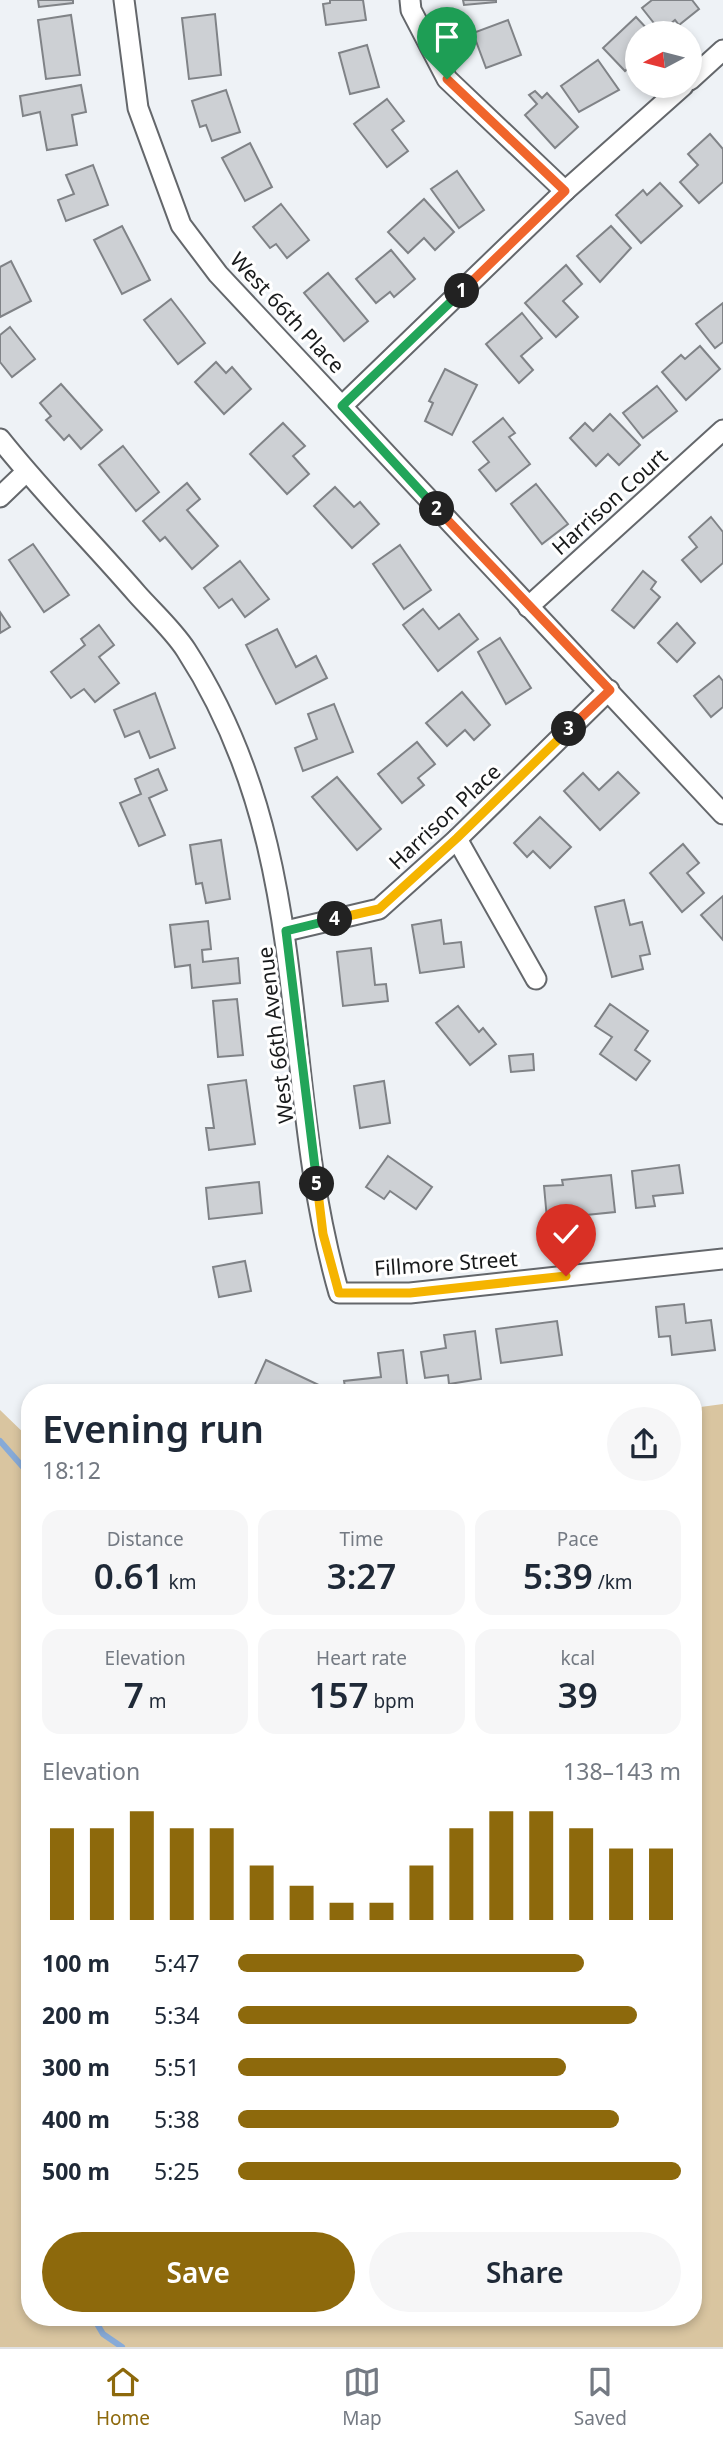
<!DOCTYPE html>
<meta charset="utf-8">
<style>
:root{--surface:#fff;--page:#f6f6f7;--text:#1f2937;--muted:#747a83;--line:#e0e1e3;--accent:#8d690c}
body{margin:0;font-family:"Noto Sans",sans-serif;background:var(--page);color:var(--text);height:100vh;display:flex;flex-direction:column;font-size:26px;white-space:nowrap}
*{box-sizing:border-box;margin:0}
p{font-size:23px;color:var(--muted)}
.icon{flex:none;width:38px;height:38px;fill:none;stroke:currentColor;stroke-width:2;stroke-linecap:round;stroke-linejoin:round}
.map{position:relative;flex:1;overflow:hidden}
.sheet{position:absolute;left:21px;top:1384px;width:681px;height:942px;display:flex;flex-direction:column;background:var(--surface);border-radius:28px;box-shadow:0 4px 10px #0003}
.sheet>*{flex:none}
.needle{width:46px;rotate:263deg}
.buttons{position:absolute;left:625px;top:21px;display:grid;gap:14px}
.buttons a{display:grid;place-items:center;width:77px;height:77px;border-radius:50%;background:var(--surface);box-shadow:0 4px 10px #0003;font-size:35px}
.pin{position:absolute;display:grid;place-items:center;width:60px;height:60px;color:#fff;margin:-72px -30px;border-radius:50% 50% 50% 0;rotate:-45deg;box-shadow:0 0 7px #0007}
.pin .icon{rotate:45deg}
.km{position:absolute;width:35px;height:35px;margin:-18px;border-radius:50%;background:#222;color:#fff;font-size:19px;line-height:35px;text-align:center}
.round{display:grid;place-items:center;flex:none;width:74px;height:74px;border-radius:37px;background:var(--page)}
.summary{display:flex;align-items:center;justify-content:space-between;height:119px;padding:0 21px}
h1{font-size:38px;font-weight:600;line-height:52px}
.figures{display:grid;grid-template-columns:repeat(3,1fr);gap:10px;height:119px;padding:7px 21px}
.figures div{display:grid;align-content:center;border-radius:18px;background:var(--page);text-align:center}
.figures b{font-size:35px;font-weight:600}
.figures small{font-size:19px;font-weight:400}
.figures p{font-size:19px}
.chart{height:196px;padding:14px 21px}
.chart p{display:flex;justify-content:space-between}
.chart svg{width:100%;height:126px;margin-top:7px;stroke:var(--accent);stroke-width:6}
.primary-button{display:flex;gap:14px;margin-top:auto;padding:14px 21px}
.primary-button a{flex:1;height:80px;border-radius:42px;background:var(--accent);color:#fff;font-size:28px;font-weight:600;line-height:80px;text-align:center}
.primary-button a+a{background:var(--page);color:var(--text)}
ul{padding:0 21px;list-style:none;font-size:23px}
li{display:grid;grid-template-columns:112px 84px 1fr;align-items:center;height:52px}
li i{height:18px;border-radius:9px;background:var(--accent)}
.tabs{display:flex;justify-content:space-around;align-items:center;height:98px;border-top:2px solid var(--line);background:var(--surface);font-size:19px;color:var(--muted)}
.tabs a{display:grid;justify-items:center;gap:4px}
.tabs .current{color:var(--accent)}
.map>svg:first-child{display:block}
.green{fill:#d9c5a0}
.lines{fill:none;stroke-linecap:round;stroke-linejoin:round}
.stream{stroke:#87aad7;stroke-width:6}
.building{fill:#cdd0d4;stroke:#808387;stroke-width:2}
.minor-casing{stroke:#64676b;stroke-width:23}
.minor{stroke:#fff;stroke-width:19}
.split-1-casing{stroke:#fff;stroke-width:14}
.split-2-casing{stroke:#fff;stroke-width:14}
.split-3-casing{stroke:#fff;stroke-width:14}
.split-4-casing{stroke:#fff;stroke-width:14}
.split-5-casing{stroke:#fff;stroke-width:14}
.split-6-casing{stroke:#fff;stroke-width:14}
.split-1{stroke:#f0652b;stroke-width:9}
.split-2{stroke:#22a559;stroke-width:9}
.split-3{stroke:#f0652b;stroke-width:9}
.split-4{stroke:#f5b400;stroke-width:9}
.split-5{stroke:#22a559;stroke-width:9}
.split-6{stroke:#f5b400;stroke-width:9}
.labels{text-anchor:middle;stroke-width:6;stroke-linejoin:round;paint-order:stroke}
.street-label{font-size:21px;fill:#181a1b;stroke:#fff}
</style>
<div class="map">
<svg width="723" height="2347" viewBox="0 0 723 2347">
<rect width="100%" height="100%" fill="#eef2f6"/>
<polygon class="green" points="723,1404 723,2347 0,2347 0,1410 30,1439 30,2317 693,2317 693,1408"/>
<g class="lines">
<g class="stream">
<polyline points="0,1441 30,1475"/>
<polyline points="93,2317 103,2334 122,2347"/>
</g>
</g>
<g class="building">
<polygon points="38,0 73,0 73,3 39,7"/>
<polygon points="330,0 363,0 366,20 326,25 323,4 330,3"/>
<polygon points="463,0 496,0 496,2 464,5"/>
<polygon points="652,0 692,0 699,9 679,25 675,20 661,32 642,8"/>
<polygon points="215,14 221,75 189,79 182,18"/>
<polygon points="71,15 80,75 46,79 38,20"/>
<polygon points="636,17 651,33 637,33 637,60 625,71 603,48"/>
<polygon points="508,20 521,55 486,68 473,33"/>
<polygon points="367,45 379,87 350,94 339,53"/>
<polygon points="598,60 619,90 579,112 561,86"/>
<polygon points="81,85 86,112 72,115 77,145 47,150 40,112 23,116 20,96"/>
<polygon points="226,90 240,132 212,141 206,125 200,127 192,101"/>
<polygon points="535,91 542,98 547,93 578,127 555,148 525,115 537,104 529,95"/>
<polygon points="387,99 404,121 392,130 408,151 387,167 354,124"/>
<polygon points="710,134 723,149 723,182 699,203 680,182 698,165 688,154"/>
<polygon points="250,143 272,187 245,201 222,158"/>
<polygon points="93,165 108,205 66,221 58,200 74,194 66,175"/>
<polygon points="457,171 484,210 459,228 431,189"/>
<polygon points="660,183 682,206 641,243 616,215 643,190 647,195"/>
<polygon points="424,199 454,232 435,250 424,238 408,253 388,232"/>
<polygon points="281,204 309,240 287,258 276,244 270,248 253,227"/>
<polygon points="122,226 150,280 122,294 94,240"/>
<polygon points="611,226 631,248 600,282 577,256"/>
<polygon points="391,250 415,279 394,297 390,292 376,303 356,279"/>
<polygon points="11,261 31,301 0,317 0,267"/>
<polygon points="566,265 582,284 563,301 578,317 556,337 525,303"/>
<polygon points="328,273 368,321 344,341 304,293"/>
<polygon points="171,299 205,343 178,364 144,320"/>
<polygon points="723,303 723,342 715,348 696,324"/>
<polygon points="522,313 542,338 521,356 533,370 519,383 486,344"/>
<polygon points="10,327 35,359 12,377 0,362 0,335"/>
<polygon points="700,346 720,369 686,400 662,372 681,355 685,359"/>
<polygon points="216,362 226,373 232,367 251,389 224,414 195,382"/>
<polygon points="445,369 477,385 452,435 425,421 433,403 429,401"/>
<polygon points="61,384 102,430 81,449 69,435 64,440 46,420 51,416 40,403"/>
<polygon points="657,386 677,411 643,438 623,413"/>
<polygon points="610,414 640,445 619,465 608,454 596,466 570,438 585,423 593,431"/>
<polygon points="503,418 515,433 509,437 530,464 496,491 479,470 489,462 473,442"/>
<polygon points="283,423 305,446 293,456 309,474 287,494 250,454"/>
<polygon points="123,446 159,492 136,511 99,465"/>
<polygon points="187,483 200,499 187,510 218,546 192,569 165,537 160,541 143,521"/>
<polygon points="536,484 568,524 542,544 511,504"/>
<polygon points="335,487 354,507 360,502 379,524 352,548 314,506"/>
<polygon points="711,517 723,532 723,563 701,582 682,560 697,547 689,537"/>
<polygon points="33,544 69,595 44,612 9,560"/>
<polygon points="400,545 431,590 404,609 373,564"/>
<polygon points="240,561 269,599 245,617 232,599 219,608 204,588"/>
<polygon points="643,571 656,582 651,589 660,597 634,628 612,610"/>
<polygon points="423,609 439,629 459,614 478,639 438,671 403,625"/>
<polygon points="0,612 10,627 0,633"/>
<polygon points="677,623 695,643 677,662 658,643"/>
<polygon points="99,625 114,645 99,657 119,683 95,702 84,689 71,698 51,672 85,645 81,639"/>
<polygon points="277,629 296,667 316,656 327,678 276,704 246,645"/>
<polygon points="500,638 531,688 506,704 478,652"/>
<polygon points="719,676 723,681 723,707 711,717 694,696"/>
<polygon points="462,692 490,725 474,740 465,730 447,746 426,723"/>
<polygon points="155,693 175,748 150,758 139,731 125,737 114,710"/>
<polygon points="334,704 353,752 303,771 295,748 317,739 308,714"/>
<polygon points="417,742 435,764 418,778 424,785 402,803 378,774"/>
<polygon points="158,769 167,790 149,798 165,835 139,846 120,803 141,794 135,779"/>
<polygon points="618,772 639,793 600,830 564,791 583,773 599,790"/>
<polygon points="337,777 381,829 357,850 312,797"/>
<polygon points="540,817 571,847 550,868 533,851 527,857 514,843"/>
<polygon points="221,840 230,899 206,903 202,883 196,884 190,845"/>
<polygon points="683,844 699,863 687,873 704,893 682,912 650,873"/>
<polygon points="723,896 723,940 701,915"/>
<polygon points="624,900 630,925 642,922 650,954 640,956 643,969 612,977 595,907"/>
<polygon points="441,920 444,944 461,942 464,967 420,973 412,925"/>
<polygon points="208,921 211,949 202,950 203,962 238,958 240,983 192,988 190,965 175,967 170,925"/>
<polygon points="371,948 375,985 386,984 388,1001 343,1006 337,952"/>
<polygon points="237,999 243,1055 218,1057 213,1001"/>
<polygon points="610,1004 648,1031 635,1050 650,1061 636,1080 600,1054 612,1037 595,1026"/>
<polygon points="458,1006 479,1032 483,1028 496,1044 470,1065 436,1023"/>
<polygon points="533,1054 534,1070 511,1072 509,1056"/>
<polygon points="246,1080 255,1144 209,1150 206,1128 214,1128 208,1085"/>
<polygon points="384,1081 390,1123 360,1128 354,1086"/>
<polygon points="388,1156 432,1187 416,1209 390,1191 384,1199 366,1187"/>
<polygon points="679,1165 683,1193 653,1196 655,1206 636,1208 632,1171"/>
<polygon points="611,1175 615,1212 547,1219 544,1186 563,1185 562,1180"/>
<polygon points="259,1182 262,1213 209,1219 206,1188"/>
<polygon points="245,1261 251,1291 219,1297 213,1267"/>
<polygon points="684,1304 686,1323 711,1320 715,1350 672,1355 670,1336 659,1337 656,1307"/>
<polygon points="557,1321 562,1355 501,1363 496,1329"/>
<polygon points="475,1331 481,1379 449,1384 448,1375 425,1378 421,1352 446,1348 444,1335"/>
<polygon points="403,1350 408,1393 346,1393 344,1381 381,1377 378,1353"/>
<polygon points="266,1360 323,1387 320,1393 262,1393 253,1389"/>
</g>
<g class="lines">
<g class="minor-casing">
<g id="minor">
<polyline points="124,0 138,108 181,225 218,274 723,814"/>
<polyline points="410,0 411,10 447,79 565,191"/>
<polyline points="690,80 723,50"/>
<polyline points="342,406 565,191 683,86"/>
<path d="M0,439C43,493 92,542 137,594C153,612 173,630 186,650C318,854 276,1073 339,1293H410L723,1259"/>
<polyline points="0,497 26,472"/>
<polyline points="528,607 723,430"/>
<polyline points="457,839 536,979"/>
<polyline points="286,931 379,909 457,839 609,690"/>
</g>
</g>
<use href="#minor" class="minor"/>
</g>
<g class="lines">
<g class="split-1-casing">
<polyline id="split-1" points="447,79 565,191 462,291"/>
</g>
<g class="split-2-casing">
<polyline id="split-2" points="437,509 342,406 462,291"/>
</g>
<g class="split-3-casing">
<polyline id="split-3" points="437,509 610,690 569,729"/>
</g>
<g class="split-4-casing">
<polyline id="split-4" points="335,919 379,909 457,838 569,729"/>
</g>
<g class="split-5-casing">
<polyline id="split-5" points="317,1184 286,931 335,919"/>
</g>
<g class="split-6-casing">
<polyline id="split-6" points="317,1184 323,1234 339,1293 410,1293 566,1276"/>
</g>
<use href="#split-1" class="split-1"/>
<use href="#split-2" class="split-2"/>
<use href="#split-3" class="split-3"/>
<use href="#split-4" class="split-4"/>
<use href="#split-5" class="split-5"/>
<use href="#split-6" class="split-6"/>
</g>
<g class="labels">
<g class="street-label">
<text transform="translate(287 313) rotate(47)" y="7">West 66th Place</text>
<text transform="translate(610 502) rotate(-42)" y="7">Harrison Court</text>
<text transform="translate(445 817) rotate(-43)" y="7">Harrison Place</text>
<text transform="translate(276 1035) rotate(-97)" y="7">West 66th Avenue</text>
<text transform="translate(446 1264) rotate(-4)" y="7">Fillmore Street</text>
</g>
</g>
</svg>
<div class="buttons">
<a><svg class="needle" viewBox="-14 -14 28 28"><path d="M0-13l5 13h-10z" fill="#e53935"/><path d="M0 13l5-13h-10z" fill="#747a83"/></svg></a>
</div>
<div class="pin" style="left:447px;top:79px;background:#1e9e55"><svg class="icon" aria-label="arrive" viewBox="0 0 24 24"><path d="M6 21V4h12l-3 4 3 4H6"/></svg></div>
<div class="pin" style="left:566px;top:1276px;background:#d93025"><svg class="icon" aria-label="check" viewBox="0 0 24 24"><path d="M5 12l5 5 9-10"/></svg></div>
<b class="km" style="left:462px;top:291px">1</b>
<b class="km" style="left:437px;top:509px">2</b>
<b class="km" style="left:569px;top:729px">3</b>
<b class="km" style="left:335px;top:919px">4</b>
<b class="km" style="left:317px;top:1184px">5</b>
<section class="sheet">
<div class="summary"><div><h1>Evening run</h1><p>18:12</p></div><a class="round"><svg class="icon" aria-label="share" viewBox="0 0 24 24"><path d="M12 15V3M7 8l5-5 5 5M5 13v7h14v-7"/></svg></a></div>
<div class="figures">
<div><p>Distance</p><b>0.61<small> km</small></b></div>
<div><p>Time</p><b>3:27</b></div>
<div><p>Pace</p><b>5:39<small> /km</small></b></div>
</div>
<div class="figures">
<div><p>Elevation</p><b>7<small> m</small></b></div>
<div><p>Heart rate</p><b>157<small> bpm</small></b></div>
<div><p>kcal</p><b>39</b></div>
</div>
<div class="chart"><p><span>Elevation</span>138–143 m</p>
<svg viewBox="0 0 160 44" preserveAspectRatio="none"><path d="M5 44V12M15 44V12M25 44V6M35 44V12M45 44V12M55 44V25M65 44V32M75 44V38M85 44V38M95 44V25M105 44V12M115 44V6M125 44V6M135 44V12M145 44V19M155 44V19"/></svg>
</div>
<ul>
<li><b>100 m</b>5:47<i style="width:78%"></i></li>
<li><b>200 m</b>5:34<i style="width:90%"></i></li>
<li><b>300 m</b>5:51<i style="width:74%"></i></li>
<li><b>400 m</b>5:38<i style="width:86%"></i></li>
<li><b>500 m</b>5:25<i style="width:100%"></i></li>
</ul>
<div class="primary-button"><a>Save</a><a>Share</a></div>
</section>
</div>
<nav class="tabs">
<a class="current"><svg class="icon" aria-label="home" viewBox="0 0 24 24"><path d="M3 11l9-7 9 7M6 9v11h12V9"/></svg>Home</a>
<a><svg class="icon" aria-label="map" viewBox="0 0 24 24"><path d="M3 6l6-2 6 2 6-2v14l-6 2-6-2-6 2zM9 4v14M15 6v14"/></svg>Map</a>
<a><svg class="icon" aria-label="saved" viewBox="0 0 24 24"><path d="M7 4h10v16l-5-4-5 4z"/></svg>Saved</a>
</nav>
